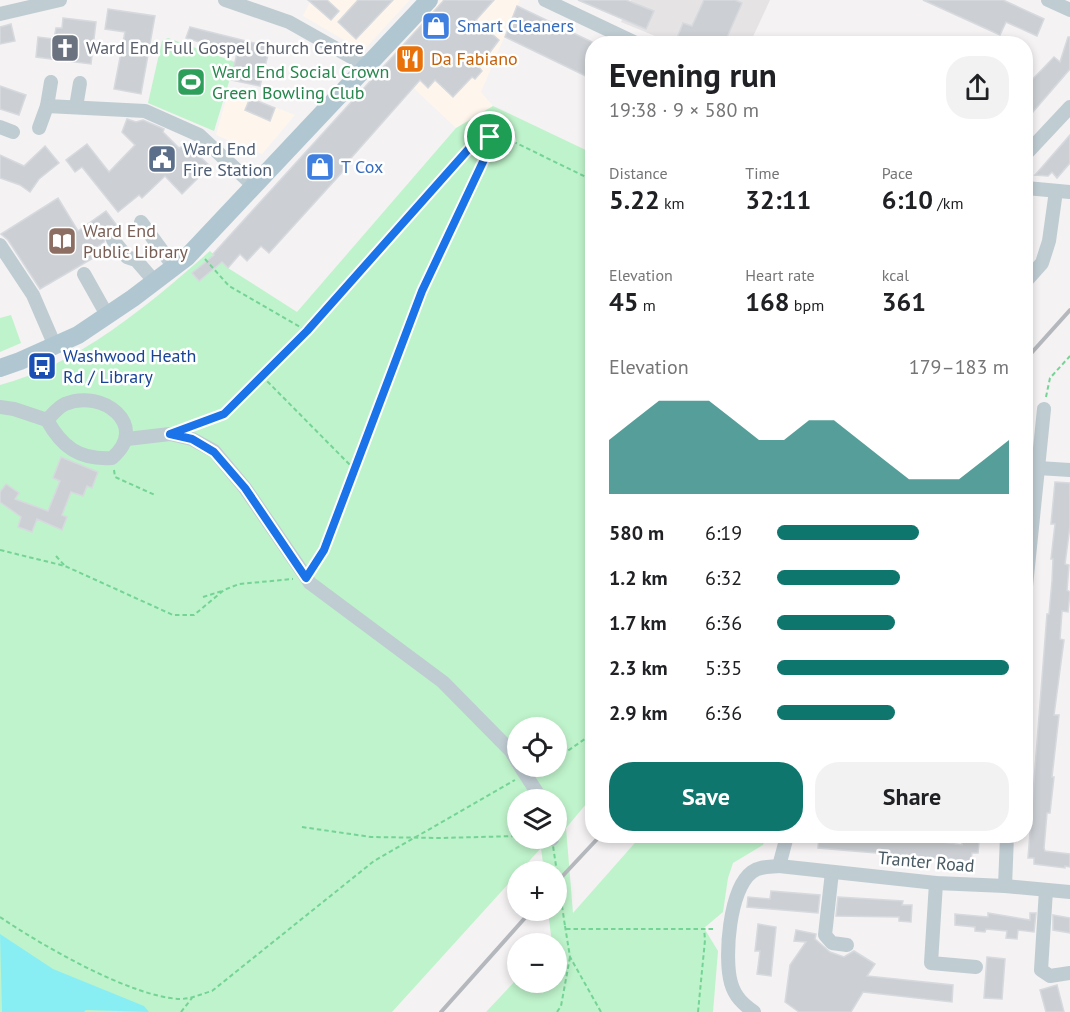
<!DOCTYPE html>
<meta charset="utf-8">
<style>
:root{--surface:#fff;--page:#f2f2f2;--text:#202124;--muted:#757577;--accent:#0f766e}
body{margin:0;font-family:"PT Sans",sans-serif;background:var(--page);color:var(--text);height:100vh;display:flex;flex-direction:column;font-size:22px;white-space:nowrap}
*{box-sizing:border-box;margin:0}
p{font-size:20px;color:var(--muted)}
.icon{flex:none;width:33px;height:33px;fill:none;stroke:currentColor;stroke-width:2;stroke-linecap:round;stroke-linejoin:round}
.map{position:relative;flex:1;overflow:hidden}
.side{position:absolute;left:585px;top:36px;width:448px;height:807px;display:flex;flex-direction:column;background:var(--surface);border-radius:24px;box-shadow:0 3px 9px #0003}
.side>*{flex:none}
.controls{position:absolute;left:507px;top:717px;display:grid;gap:12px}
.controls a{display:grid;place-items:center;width:60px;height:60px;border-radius:50%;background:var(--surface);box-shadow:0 3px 9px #0003;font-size:30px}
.pin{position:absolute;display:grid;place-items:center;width:51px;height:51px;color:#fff;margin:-26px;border:3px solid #fff;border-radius:50%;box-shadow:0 2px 6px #0007}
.round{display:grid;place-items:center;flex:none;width:63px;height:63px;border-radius:24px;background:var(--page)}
.summary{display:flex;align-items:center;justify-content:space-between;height:102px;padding:0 24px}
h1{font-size:33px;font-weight:700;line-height:45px}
.figures{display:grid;grid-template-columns:repeat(3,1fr);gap:9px;height:102px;padding:6px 24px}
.figures div{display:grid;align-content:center}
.figures b{font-size:26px;font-weight:700}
.figures small{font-size:16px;font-weight:400}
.figures p{font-size:16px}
.chart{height:168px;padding:12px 24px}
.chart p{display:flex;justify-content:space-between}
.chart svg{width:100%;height:108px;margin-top:6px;fill:var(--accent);opacity:.7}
.action{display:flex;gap:12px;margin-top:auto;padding:12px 24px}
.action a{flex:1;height:69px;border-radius:24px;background:var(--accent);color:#fff;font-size:24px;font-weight:700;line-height:69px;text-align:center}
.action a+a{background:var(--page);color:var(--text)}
ul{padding:0 24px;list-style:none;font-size:20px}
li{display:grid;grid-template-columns:96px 72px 1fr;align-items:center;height:45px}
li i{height:15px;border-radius:8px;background:var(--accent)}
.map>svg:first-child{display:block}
.commercial{fill:#fef6ed}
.education{fill:#e5e3e4}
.green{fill:#bff3cb;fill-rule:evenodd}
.water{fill:#89eef3}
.building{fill:#ccd0d4;stroke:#d6d9de;stroke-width:1.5}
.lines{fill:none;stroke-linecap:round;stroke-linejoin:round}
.path{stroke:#74d495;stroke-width:2;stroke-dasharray:4.5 3;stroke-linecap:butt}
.minor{stroke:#bfccd2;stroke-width:14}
.major{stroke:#b0c7d2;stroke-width:18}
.rail{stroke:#b4b8bd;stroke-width:4}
.path-bridge{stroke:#74d495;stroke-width:2;stroke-dasharray:4.5 3;stroke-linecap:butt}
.route-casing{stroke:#fff;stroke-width:12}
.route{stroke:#1a73e8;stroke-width:8}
.labels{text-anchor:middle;stroke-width:5;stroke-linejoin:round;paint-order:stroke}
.shop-label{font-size:18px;fill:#366cbe;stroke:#fff;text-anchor:start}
.worship-label{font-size:18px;fill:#5b616d;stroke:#fff;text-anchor:start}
.food-label{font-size:18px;fill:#c56008;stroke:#fff;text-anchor:start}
.leisure-label{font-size:18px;fill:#27864d;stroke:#fff;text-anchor:start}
.service-label{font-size:18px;fill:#4e5e75;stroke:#fff;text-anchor:start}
.education-label{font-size:18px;fill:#785e54;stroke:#fff;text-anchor:start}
.transit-label{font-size:18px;fill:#164399;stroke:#fff;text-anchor:start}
.street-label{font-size:18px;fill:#485961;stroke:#fff}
</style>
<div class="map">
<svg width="1070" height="1012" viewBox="0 0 1070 1012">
<rect width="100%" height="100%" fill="#f4f2f2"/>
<g class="commercial">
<polygon points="311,0 410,0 363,51 303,16"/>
<polygon points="441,0 520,0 481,92 493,106 456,128 386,62"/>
<polygon points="229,89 295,115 262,154 216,135"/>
</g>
<polygon class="education" points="631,0 770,0 750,43 672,43 621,22"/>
<g class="green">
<polygon points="168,38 235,62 214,131 148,103 162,41"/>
<path d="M493,106L592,153V797L566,828L573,913L641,836H766L763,845L733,863L728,878L723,912L704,928L718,951L713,1012H486L517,979L518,982H556V944L552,943L548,911L556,910V872L544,871L541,848L392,1012H0V385C78,365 151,303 210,251L228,268L297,312L456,128ZM518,728H556V766H518ZM518,800H556V838H518Z"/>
<polygon points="11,315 21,343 0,352 0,318"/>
</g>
<polygon class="water" points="0,934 53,969 144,1006 149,1012 86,1010 84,1012 2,1012"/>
<g class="building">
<polygon points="308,0 327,0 339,11 331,20"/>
<polygon points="358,0 393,0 356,39 338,22"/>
<polygon points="444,0 494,0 476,20 499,40 479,67 482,71 475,79 472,77 453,97 435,80 428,88 420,80 344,166 346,168 269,253 261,246 247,261 240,254 228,268 222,262 199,281 192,273 214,255 213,254"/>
<polygon points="578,0 626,0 654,11 646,29"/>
<polygon points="704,0 735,0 742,3 724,44 688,44 677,38 683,23 692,26"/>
<polygon points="923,0 1003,0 1044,19 1037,36 1006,22 1000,35"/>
<polygon points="517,6 592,42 592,79 505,37"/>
<polygon points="108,9 155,16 141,94 114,89 125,32 105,29"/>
<polygon points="63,18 96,22 91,64 36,57 38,37 54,39 56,28 62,28"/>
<polygon points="11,24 15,41 0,44 0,27"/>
<polygon points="190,27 270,47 260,86 231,80 237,53 186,38"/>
<polygon points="1068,37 1070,37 1070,69 1026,120 1026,86 1054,57 1060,62"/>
<polygon points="0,86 26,95 19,115 0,109"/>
<polygon points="250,98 275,108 270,121 245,110"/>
<polygon points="127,119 136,122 143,120 164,129 163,132 179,148 192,142 195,152 210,166 182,194 165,176 142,198 139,195 118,212 82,167 75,172 66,160 87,144 109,172 135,145 122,132"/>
<polygon points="1070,135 1070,163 1057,178 1052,172 1048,176 1035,175"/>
<polygon points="45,146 59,163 39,179 30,192 20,185 0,178 0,155 24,166"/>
<polygon points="58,198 78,231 106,211 121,231 108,233 104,242 92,251 95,257 40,289 8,240 1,234"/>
<polygon points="61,457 98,472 92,488 87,486 83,496 71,492 62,515 67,517 62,530 37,519 32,532 18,527 21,517 0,502 0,492 6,484 19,493 15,499 48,511 60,481 53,478"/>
<polygon points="1055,482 1070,483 1070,526 1065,564 1069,565 1067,590 1070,592 1068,612 1062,611 1060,639 1064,640 1054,715 1059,715 1052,777 1054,777 1050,813 1047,813 1044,848 1045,851 1070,854 1070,867 1065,866 1065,868 1034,864 1034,858 1028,858 1047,614 1049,614 1052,581 1053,559 1051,559 1055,524 1051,524"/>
<polygon points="819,836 883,836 906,839 906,837 962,845 962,841 979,842 978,853 972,853 971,861 818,848"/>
<polygon points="771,891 820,895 818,913 747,907 748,897 770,899"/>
<polygon points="838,897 903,901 902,905 912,905 911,922 899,921 899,917 836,916"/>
<polygon points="988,913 1030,920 1030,913 1036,913 1034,932 1018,930 1017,939 1006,938 1007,931 986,929 985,932 975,931 975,927 955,925 955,914 988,917"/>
<polygon points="1053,915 1070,918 1070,933 1053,930"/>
<polygon points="758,924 776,927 771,976 757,974 760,951 755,951"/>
<polygon points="796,930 816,934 815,939 830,952 844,957 854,951 875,964 867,976 953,985 952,1002 863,992 851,1012 799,1012 785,1002 790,965 806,942 794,941"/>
<polygon points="987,957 1005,959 1002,999 984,998"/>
<polygon points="1057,985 1064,1012 1046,1012 1040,990"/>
</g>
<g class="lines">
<g class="path">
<polyline points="476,144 490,147 507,141"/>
<polyline points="205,259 229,286 307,331"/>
<polyline points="262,376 355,470"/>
<polyline points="1046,397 1050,378 1070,356"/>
<polyline points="193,426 224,414 307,331 474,143 490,137 510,140 592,180"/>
<polyline points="114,470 115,477 155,495"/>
<polyline points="0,550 65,566 173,615 194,615 224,590 239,584 293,579"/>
<polyline points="56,556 65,566"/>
<polyline points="315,565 324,550 422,291 490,147"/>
<polyline points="203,597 222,591"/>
<polyline points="556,759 592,734"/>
<polyline points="302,827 371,837 440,838 518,836"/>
<path d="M0,917C41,945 131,997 180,999C191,999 201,994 212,991L374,861L515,780"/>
<polyline points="565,926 570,957 601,1012"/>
<polyline points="566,929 716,929"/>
<polyline points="181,1012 192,998"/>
<polyline points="557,1012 561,1006 570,957"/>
<polyline points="698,1012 705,940 704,928"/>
</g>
<g class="minor">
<polyline points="225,0 289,22 367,66"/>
<polyline points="545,0 638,44"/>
<polyline points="1048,0 1070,10"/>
<polyline points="0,14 60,0"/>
<polyline points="51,82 47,106 145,111 199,135 254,186"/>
<polyline points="76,107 80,83"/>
<polyline points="0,127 13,132"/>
<polyline points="39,128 47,106"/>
<polyline points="1026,154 1070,107"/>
<polyline points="1026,188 1070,192"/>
<polyline points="141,222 174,267"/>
<polyline points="113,240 127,257 136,260 155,282"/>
<polyline points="0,245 33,295 55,346"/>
<polyline points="84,274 107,315"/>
<polyline points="1026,281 1042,263 1049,241 1056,191"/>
<path d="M0,407L14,409L47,420C62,447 79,460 112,458C150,426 103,388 65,404C58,407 52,415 47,420"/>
<polyline points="127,439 170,434 192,439 214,451 245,488 310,583 443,682 511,751 518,763"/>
<polyline points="1038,468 1070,470"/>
<polyline points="1026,586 1044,409"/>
<polyline points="520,766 542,800"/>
<polyline points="552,838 552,839"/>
<polyline points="779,866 936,883 1005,886 1070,892"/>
<polyline points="832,872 825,935 832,943 847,945"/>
<polyline points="936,883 931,963 976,967"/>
<polyline points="1005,886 1007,836"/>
<polyline points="1046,890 1041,970 1050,976 1070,973"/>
<path d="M754,1012C743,1004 735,997 731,983C724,958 729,889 752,872C760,866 770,867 779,866L787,836"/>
</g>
<polyline class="major" points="0,368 20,361 78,335 133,298 187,257 429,0"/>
<g class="rail">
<polyline points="1026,359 1070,310"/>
<polyline points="556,883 600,836"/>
<polyline points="441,1012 532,910"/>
</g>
<polyline class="path-bridge" points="552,839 565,926"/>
</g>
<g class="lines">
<g class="route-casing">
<polygon id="route" points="490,137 510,140 490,147 422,291 324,550 306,578 245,488 214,452 192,439 170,434 224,414 307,331 474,143"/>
</g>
<use href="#route" class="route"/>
</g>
<defs>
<g id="shop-square" transform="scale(1.5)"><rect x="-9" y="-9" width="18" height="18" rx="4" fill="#3f7fe0" stroke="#fff"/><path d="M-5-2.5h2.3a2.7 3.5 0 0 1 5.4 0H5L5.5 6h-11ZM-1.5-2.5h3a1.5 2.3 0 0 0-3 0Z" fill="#fff"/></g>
<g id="church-square" transform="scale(1.5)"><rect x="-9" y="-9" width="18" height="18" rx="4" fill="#6b7280" stroke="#fff"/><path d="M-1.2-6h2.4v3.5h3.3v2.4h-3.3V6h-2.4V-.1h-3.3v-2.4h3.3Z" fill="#fff"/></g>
<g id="restaurant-square" transform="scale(1.5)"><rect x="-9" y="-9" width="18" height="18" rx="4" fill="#e8710a" stroke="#fff"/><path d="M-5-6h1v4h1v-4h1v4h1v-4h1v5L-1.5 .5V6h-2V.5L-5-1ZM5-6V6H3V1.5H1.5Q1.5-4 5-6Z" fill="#fff"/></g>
<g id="stadium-square" transform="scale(1.5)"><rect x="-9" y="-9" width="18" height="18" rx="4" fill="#2e9e5b" stroke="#fff"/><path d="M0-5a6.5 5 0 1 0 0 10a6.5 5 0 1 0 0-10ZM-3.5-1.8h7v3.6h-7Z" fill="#fff"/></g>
<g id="civic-square" transform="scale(1.5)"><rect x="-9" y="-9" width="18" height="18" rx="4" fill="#5c6f8a" stroke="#fff"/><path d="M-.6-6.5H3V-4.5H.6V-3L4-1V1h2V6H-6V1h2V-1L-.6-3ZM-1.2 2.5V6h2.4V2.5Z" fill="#fff"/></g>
<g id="library-square" transform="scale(1.5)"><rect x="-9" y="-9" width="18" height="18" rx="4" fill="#8d6e63" stroke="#fff"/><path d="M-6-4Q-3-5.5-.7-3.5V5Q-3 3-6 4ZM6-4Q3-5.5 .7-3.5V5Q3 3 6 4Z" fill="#fff"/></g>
<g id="bus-square" transform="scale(1.5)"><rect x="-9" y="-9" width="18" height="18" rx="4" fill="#1a4fb4" stroke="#fff"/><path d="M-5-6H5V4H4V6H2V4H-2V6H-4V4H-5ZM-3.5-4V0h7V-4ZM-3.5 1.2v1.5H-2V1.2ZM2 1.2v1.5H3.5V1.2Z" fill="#fff"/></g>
</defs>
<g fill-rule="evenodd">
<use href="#shop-square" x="436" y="26"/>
<use href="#church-square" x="65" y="48"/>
<use href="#restaurant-square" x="410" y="59"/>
<use href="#stadium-square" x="191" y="82"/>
<use href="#civic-square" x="162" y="159"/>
<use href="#shop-square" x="320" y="167"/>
<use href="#library-square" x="62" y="241"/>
<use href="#bus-square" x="42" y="366"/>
</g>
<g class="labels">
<g class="shop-label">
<text x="457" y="32">Smart Cleaners</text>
<text x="341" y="173">T Cox</text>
</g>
<g class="worship-label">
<text x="86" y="54">Ward End Full Gospel Church Centre</text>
</g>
<g class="food-label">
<text x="431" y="65">Da Fabiano</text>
</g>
<g class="leisure-label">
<text x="212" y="78">Ward End Social Crown<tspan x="212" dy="21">Green Bowling Club</tspan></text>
</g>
<g class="service-label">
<text x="183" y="155">Ward End<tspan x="183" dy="21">Fire Station</tspan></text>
</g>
<g class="education-label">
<text x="83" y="237">Ward End<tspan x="83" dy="21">Public Library</tspan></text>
</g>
<g class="transit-label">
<text x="63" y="362">Washwood Heath<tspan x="63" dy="21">Rd / Library</tspan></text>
</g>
<g class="street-label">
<text transform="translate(926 862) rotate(5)" y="6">Tranter Road</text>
</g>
</g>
</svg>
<div class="controls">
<a><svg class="icon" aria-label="locate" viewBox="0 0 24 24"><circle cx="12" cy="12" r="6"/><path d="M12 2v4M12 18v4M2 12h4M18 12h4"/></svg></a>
<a><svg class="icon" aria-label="layers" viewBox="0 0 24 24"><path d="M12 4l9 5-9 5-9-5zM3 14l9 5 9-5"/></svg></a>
<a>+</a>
<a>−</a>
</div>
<div class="pin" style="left:490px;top:137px;background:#1e9e55"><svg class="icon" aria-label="arrive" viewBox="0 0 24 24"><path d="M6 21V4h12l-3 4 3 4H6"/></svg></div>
<section class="side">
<div class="summary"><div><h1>Evening run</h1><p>19:38 · 9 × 580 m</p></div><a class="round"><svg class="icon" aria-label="share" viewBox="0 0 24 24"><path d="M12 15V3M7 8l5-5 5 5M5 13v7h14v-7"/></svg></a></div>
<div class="figures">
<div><p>Distance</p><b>5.22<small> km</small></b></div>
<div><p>Time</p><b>32:11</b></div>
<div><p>Pace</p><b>6:10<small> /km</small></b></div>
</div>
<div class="figures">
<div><p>Elevation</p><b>45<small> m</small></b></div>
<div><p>Heart rate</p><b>168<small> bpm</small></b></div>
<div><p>kcal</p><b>361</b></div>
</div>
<div class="chart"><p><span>Elevation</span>179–183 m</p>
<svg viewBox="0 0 160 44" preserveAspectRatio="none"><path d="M0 44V22L10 14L20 6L30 6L40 6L50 14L60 22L70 22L80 14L90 14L100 22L110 30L120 38L130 38L140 38L150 30L160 22V44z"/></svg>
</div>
<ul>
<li><b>580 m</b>6:19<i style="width:61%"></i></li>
<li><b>1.2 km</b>6:32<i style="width:53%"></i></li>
<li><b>1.7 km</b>6:36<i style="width:51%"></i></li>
<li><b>2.3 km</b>5:35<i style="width:100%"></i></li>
<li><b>2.9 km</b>6:36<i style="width:51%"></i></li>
</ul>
<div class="action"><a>Save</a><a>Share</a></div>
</section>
</div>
